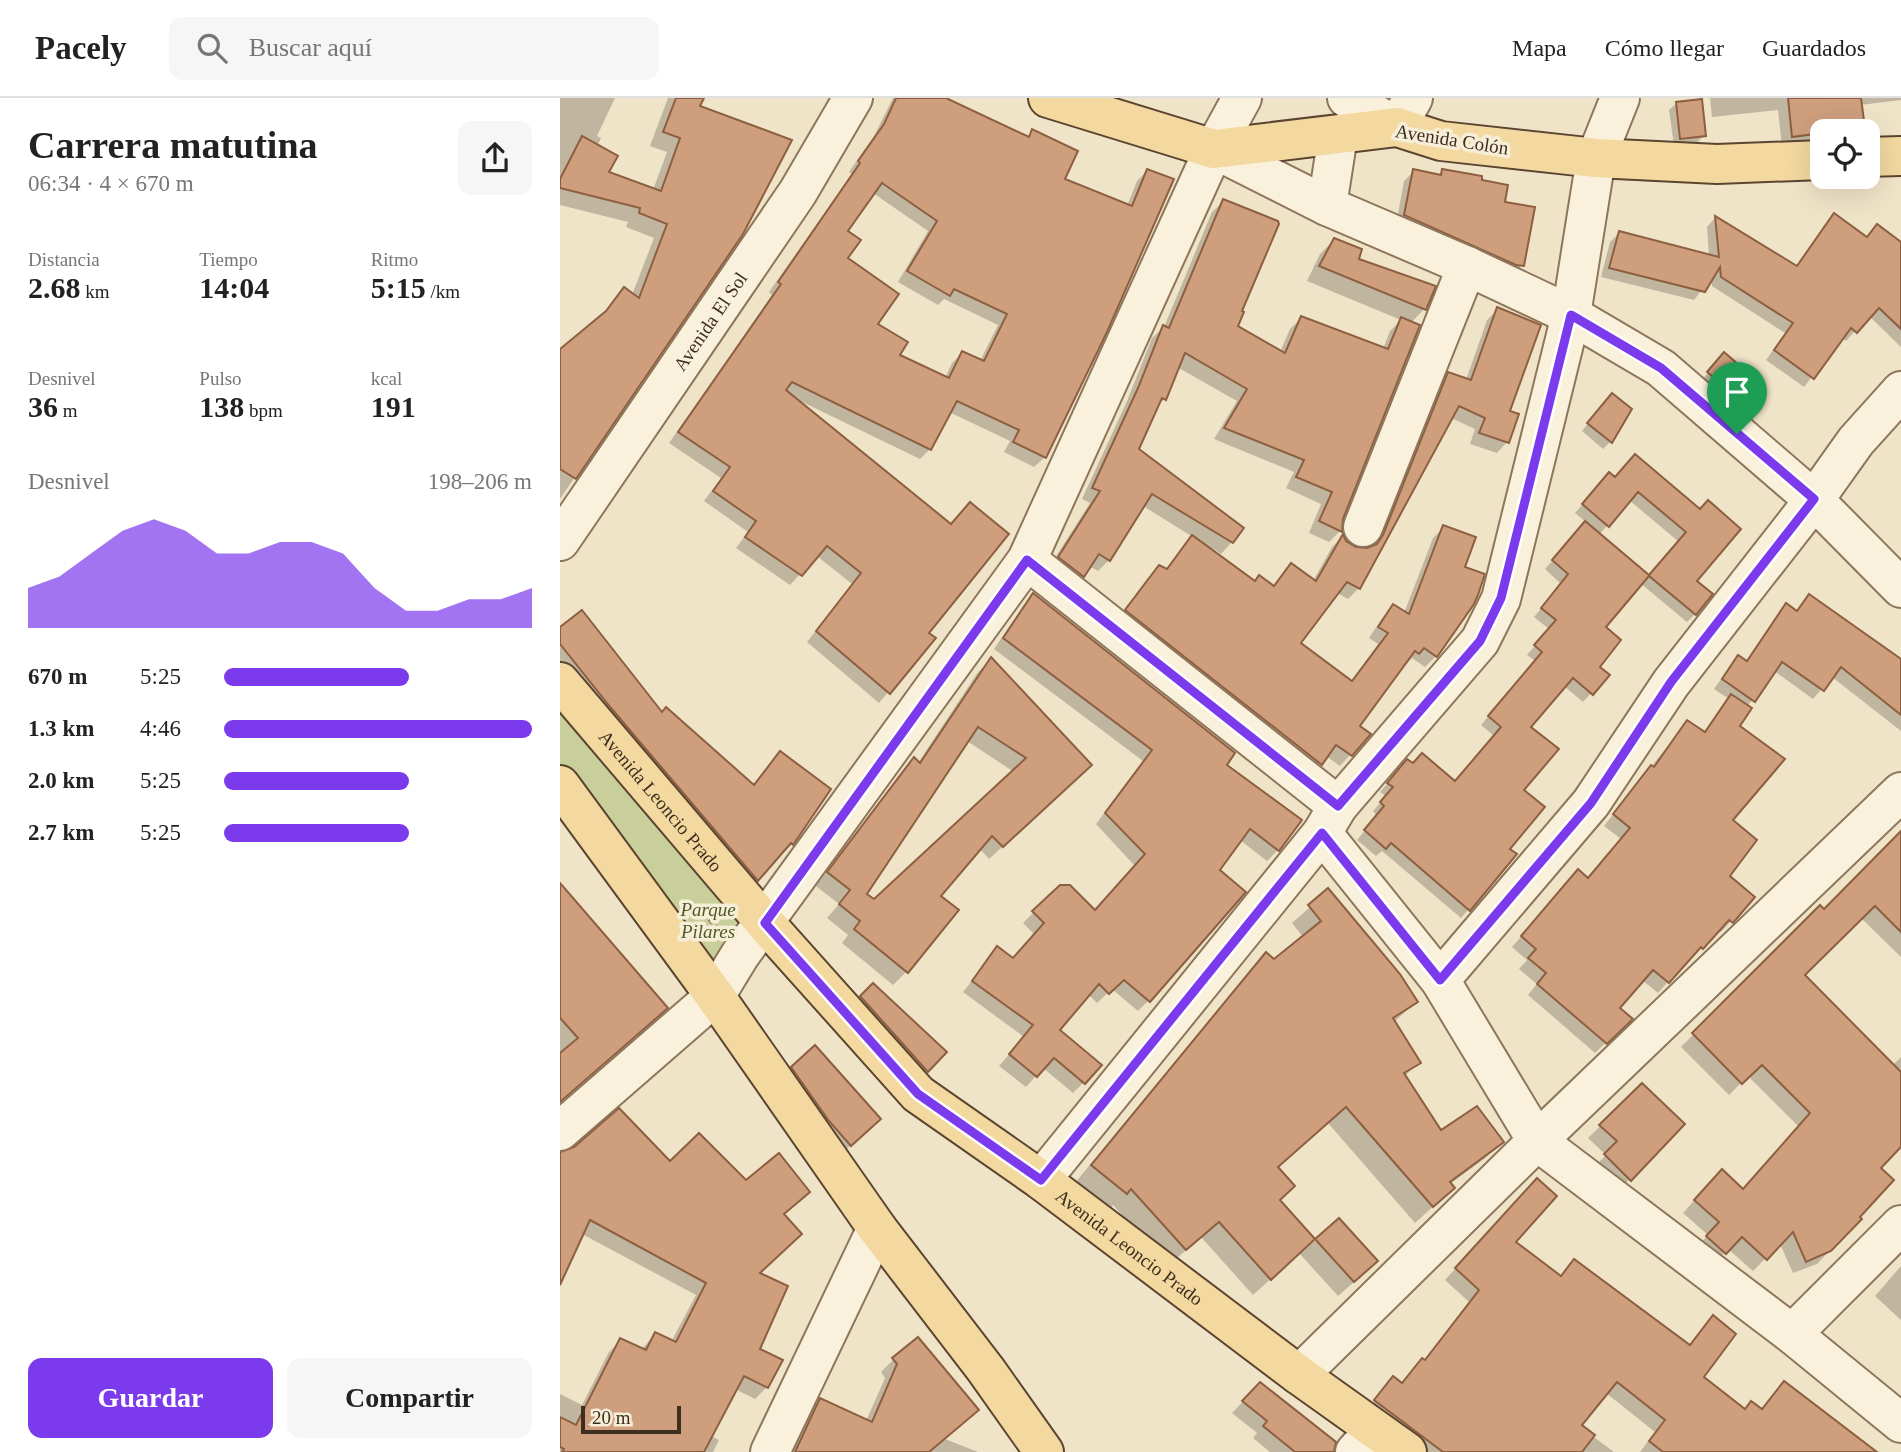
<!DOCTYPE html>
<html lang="es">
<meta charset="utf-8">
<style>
:root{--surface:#fff;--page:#f6f6f6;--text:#222;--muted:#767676;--line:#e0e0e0;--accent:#7c3aed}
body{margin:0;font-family:Georgia,serif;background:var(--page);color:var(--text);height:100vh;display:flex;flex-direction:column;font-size:26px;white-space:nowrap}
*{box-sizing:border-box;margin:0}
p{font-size:23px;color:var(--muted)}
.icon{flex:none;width:38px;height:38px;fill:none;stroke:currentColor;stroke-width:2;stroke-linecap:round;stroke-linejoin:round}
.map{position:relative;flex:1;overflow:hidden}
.sheet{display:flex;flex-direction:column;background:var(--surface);width:560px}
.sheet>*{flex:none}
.buttons{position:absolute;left:1250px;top:21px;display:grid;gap:14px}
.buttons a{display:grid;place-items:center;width:70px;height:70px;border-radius:14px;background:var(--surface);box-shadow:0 7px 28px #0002;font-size:35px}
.scale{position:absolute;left:21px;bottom:18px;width:100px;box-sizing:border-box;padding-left:7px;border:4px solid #3d2e20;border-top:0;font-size:19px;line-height:24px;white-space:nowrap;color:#3d2e20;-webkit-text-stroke:5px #f7eed8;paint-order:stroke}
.pin{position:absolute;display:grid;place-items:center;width:60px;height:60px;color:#fff;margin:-72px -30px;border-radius:50% 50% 50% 0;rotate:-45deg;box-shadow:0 0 7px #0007}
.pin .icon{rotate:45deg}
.round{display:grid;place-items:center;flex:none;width:74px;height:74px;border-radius:14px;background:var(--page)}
.headline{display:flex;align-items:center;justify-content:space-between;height:119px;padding:0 28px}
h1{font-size:38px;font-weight:700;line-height:52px}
.stats{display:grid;grid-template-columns:repeat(3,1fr);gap:10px;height:119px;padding:7px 28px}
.stats div{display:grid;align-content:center}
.stats b{font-size:30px;font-weight:700}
.stats small{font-size:19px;font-weight:400}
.stats p{font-size:19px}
.chart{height:196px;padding:14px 28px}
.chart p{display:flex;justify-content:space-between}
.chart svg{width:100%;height:126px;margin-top:7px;fill:var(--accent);opacity:.7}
.cta{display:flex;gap:14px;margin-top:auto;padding:14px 28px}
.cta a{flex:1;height:80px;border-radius:14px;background:var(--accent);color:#fff;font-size:28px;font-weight:700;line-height:80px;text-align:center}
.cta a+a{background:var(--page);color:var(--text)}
ul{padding:0 28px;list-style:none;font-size:23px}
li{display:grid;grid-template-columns:112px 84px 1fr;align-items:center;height:52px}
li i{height:18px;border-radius:9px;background:var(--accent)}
header{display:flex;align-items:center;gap:42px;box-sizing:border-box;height:98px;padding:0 35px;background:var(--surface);border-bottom:2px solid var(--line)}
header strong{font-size:33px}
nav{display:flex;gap:38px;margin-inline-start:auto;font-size:24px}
.search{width:490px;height:63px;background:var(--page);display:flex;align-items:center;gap:18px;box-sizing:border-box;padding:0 24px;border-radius:14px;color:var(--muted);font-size:26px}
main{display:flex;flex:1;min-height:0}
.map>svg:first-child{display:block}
.green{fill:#c9cf9b}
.shadow{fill:#0003;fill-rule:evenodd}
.building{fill:#cf9f7d;stroke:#8d5f41;stroke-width:2;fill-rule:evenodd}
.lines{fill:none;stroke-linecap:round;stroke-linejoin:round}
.minor-casing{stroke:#8d765c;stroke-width:42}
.major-casing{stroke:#5b4430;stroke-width:42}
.path{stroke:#8d765c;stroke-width:4.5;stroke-dasharray:5 3.5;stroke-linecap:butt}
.minor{stroke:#faf1dc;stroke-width:38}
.major{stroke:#f3d9a0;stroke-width:38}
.route-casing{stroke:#fff;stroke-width:14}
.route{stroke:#7c3aed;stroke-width:9}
.labels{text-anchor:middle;stroke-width:7;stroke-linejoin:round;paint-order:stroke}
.street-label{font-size:19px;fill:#3d2e20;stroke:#f7eed8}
.park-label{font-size:19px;font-style:italic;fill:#4d5a26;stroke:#f7eed8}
</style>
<header>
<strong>Pacely</strong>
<div class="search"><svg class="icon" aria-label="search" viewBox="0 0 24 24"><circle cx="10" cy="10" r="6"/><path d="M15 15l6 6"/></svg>Buscar aquí</div>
<nav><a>Mapa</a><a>Cómo llegar</a><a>Guardados</a></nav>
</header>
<main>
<section class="sheet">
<div class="headline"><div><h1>Carrera matutina</h1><p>06:34 · 4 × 670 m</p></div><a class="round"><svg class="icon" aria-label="share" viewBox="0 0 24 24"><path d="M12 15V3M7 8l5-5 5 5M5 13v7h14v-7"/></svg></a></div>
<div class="stats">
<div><p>Distancia</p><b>2.68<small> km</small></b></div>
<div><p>Tiempo</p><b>14:04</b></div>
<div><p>Ritmo</p><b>5:15<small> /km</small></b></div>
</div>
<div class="stats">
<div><p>Desnivel</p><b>36<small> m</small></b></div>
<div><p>Pulso</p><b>138<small> bpm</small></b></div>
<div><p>kcal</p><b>191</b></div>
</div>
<div class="chart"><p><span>Desnivel</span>198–206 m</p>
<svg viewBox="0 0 160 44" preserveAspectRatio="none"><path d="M0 44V30L10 26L20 18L30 10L40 6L50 10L60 18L70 18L80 14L90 14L100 18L110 30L120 38L130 38L140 34L150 34L160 30V44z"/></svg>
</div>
<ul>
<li><b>670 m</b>5:25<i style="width:60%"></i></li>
<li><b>1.3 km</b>4:46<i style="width:100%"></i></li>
<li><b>2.0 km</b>5:25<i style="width:60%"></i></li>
<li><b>2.7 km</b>5:25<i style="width:60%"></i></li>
</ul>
<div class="cta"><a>Guardar</a><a>Compartir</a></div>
</section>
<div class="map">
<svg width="1341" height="1354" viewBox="0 0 1341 1354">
<rect width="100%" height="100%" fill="#f0e4c8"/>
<polygon class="green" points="0,598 186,830 150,865 0,666"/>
<g class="shadow">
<polygon points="0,0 55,0 37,38 41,40 37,49 47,75 93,92 107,54 90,48 108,0 142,0 138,10 181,135 0,401 0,253 37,223 64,191 72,197 94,140 66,129 68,124 0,107"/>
<path d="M333,0H382L466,40L473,33L502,81L567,108L577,83L587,73L485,359L474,369L444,354L450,343L389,314L370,351L360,361L236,301L390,428L367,535L373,540L319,605L247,544L292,486L257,458L230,487L176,450L188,434L144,403L161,380L109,345L212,197L209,194L292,76L289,74L314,38ZM313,95L368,133L338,184L378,207L384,201L438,227L420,263L402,255L392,265L385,280L338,258L316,226L286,160V134Z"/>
<polygon points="1150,0 1341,0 1341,2 1300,7 1303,29 1299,33 1262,33 1262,44 1222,49 1218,12 1152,19"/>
<polygon points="1117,5 1144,37 1137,45 1114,48 1109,12"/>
<polygon points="854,73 877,78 883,73 919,83 943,105 962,167 953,177 836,127 844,83"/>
<polygon points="664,103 675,229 720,254 730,231 741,220 823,251 830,233 841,222 747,183 760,156 774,142 797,162 873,189 864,211 851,225 781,421 780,433 769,444 749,435 761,406 726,390 734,374 654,341 677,303 617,269 604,301 597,308 577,352 672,444 661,456 652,450 650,452 694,485 713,489 731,467 753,483 772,449 782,439 785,444 795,451 813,450 878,287 889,276 906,282 927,222 938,211 948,314 947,344 937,355 910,346 915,331 891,320 799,490 788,501 777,495 739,545 791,584 818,546 809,540 823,519 834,508 844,515 873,440 884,429 876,558 865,569 852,560 847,565 845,564 798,628 809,636 780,668 766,658 750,677 555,523 588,480 599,469 605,472 633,439 583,408 549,462 538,473 529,468 512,489 488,471 530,405 522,401 567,303 592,240 604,229 652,114"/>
<polygon points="1274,118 1305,141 1317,128 1341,146 1341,249 1309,218 1286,243 1282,240 1244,289 1206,262 1225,235 1152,188 1151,180 1134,202 1041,179 1050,144 1059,135 1149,158 1147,129 1155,120 1235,169 1265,127"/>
<polygon points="1157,264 1175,297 1168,304 1142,282"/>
<polygon points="1045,304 1050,344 1043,351 1022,333"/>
<path d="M1055,381L1140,412L1134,483L1135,516L1127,524L1080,485L1043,530L1037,569L1048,577L1023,604L1004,588L969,629L961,692L948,751L909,811L901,820L822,753L816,758L797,742L817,718L813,713L826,698L820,694L839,672L894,685L934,638L921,627L975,563L967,557L989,531L974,519L1001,486L985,471L1026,424L1015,415L1041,385ZM1069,402L1119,444L1088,479L1039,437Z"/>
<polygon points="473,498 664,667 718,752 707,763 680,742 657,772 589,902 578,913 552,891 537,905 528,896 498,932 524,984 513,995 483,970 466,989 439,968 464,939 403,894 437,851 453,862 475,837 463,825 500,788 535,814 575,768 536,726 583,663 434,551 463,508"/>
<polygon points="1249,499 1341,563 1341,633 1272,579 1253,601 1214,573 1187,609 1177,628 1168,778 1193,799 1161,834 1158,832 1132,860 1130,859 1098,895 1082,882 1058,910 1070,921 1035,955 968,897 977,886 959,871 967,862 952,849 1008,784 1027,782 1061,741 1044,728 1127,624 1143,635 1169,601 1154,591 1170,568 1179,559 1186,564 1217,517 1227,508 1236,514"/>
<polygon points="0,532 192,687 221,655 232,746 179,799 0,586"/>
<path d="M431,562L517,680L429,761L419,750L379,798L346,874L333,887L282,845L288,837L267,820L279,806L256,788L341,675L354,662L358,665L418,574ZM407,643L454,674L314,804L305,796Z"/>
<polygon points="1341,736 1341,859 1301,820 1242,877 1332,968 1341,959 1341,1046 1318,1070 1297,1119 1300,1121 1257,1166 1233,1175 1220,1146 1193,1173 1168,1151 1153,1167 1135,1151 1148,1137 1123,1115 1149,1086 1182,1092 1239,1029 1188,978 1169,997 1121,949 1260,809 1264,813"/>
<polygon points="0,788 106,910 0,1005"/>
<polygon points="768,793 856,904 834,924 859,964 844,979 880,1035 941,1044 924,1061 890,1086 876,1106 855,1125 768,1025 717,1070 718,1102 755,1144 779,1122 801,1178 778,1198 739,1155 693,1197 641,1139 608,1168 553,1107 549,1112 515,1085 689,874 706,857 714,863 743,839 732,825"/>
<polygon points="313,887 384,954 351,988 286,915"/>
<polygon points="232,970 303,1036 275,1062 217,985"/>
<polygon points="1082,987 1123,1026 1058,1093 1033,1070 1046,1057 1028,1040"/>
<polygon points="0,1056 110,1066 186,1084 248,1094 222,1117 197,1176 198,1251 207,1289 195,1301 175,1291 151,1338 159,1342 153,1354 0,1354 0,1296 22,1307 49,1254 61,1242 81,1252 95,1236 111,1244 136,1197 22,1136 0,1143"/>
<polygon points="966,1093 953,1144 999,1179 1014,1163 1129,1248 1153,1220 1141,1279 1184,1313 1201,1312 1224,1285 1315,1354 1080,1354 1095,1334 1046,1295 1019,1328 1054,1354 857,1354 805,1314 833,1280 841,1286 851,1273 863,1263 909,1204 885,1182"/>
<polygon points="1341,1168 1341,1222 1315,1198"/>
<polygon points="334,1261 417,1312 385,1341 418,1354 230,1354 250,1312 260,1302 306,1323 325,1280 321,1274"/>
<polygon points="689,1297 758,1354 710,1354 693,1340 697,1335 672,1315"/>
</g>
<g class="building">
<polygon points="116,0 144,0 140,8 232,42 183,136 16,381 0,371 0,251 46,213 64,189 79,200 107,126 79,115 80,110 0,90 0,81 22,38 58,58 49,74 101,93 120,40 103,34"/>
<path d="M336,0H386L469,39L472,31L518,53L505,81L572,108L587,71L614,81L547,234L486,360L453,344L459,332L397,303L371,352L232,284L226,292L391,426L410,404L449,436L369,535L376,540L330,596L256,533L301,475L267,448L242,478L185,439L196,423L153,393L170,369L118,334L221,186L218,184L300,65L298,63L324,26ZM322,85L377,123L347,173L390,198L394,191L447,216L424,263L402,253L389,280L340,257L348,244L318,226L339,196L288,160L301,142L288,133Z"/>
<polygon points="1228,0 1301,0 1305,30 1262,33 1262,35 1232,39"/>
<polygon points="1142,1 1146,38 1120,41 1116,4"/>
<polygon points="853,71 881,77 882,71 922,78 922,82 948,87 945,104 975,109 964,168 956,167 844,117"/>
<polygon points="663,101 718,123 719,126 682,213 684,214 678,228 725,255 741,218 828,251 841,219 860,227 783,421 782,434 759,423 772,394 736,379 744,362 664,330 687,291 625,255 606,302 602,300 579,351 684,430 673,445 592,396 550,463 539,456 524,479 498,459 540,393 532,390 578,290 603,227 609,230"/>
<polygon points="1274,115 1307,139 1317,126 1341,144 1341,231 1319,210 1297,235 1291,230 1254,281 1214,252 1233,225 1161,179 1160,169 1145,194 1049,170 1059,133 1159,159 1155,118 1237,168"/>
<polygon points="774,140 802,151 799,161 876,188 866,212 759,168"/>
<polygon points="937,209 981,227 950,313 959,316 949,345 919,335 925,320 899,308 800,491 787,484 741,545 792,583 828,535 818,529 833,506 849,516 883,427 916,439 905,469 925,476 918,497 914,506 877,559 864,550 859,556 855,553 800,628 811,636 792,658 776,647 762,667 565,512 599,467 607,471 632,437 695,483 699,477 714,488 731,465 756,483 783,436 786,443 796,449 807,450 817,446 823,437 888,274 911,282"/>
<polygon points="1164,254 1193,279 1176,298 1147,274"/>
<polygon points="1052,295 1072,311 1052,345 1027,325"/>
<polygon points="1075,356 1140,411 1148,402 1181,431 1137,483 1153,496 1136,517 1089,478 1046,529 1061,542 1040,569 1050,577 1033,597 1013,580 971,629 999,651 964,692 985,709 950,751 957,756 910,813 831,745 826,751 804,732 824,708 820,704 833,689 827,685 847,661 853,665 862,655 895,683 941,629 928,618 982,554 974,547 996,522 981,510 1008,476 992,462 1025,423 1089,477 1126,434 1078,394 1049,429 1022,406 1049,374 1055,379"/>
<polygon points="473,495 675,655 667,667 742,722 719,753 690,731 660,772 686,794 590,904 564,882 549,896 539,886 500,932 542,967 525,986 494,960 477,979 449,956 473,927 412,883 437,848 453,860 484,825 472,813 500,787 510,787 535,812 585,756 545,715 592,652 443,540"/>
<polygon points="1249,496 1341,561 1341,617 1281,569 1264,593 1222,564 1195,604 1162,581 1178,557 1187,563 1226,505 1237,513"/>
<polygon points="22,512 102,614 106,609 194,687 220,653 271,691 233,747 231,745 198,783 51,610 0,546 0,529"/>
<path d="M431,559L532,667L443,749L432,738L381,798L399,812L348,875L294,831L300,823L279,806L290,792L267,774L354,659L360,665ZM418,629L466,660L314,801L307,796Z"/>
<polygon points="1171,596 1192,610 1180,628 1225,661 1173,722 1197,742 1170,778 1195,799 1173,825 1169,822 1143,851 1141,849 1109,885 1093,872 1060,910 1073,921 1047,946 977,886 986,875 968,860 976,851 961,838 1018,771 1028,780 1070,730 1053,716 1091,667 1094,669 1127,622 1145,634"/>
<polygon points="1341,733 1341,834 1315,808 1245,877 1341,974 1341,1049 1321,1070 1334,1082 1300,1119 1302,1121 1271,1153 1246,1164 1233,1134 1207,1162 1182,1139 1166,1156 1146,1138 1159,1124 1134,1102 1162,1071 1183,1091 1250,1015 1202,967 1182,986 1132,935 1260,807 1264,811"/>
<polygon points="0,785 108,910 0,1004 0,955 18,940 0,920"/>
<polygon points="768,790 840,876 858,904 833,920 861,965 844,975 881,1032 917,1008 944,1044 890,1084 895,1090 873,1109 786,1009 718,1069 735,1088 720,1102 755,1141 711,1182 659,1124 626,1152 571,1091 567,1096 531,1067 706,854 714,861 761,823 748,807"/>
<polygon points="313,885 387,954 368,974 300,898"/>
<polygon points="255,947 321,1021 291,1048 269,1023 231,969"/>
<polygon points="1082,985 1125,1026 1071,1083 1044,1056 1057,1043 1039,1027"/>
<polygon points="59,1010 110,1063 139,1035 186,1082 219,1055 250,1094 224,1116 242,1136 200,1175 228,1188 200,1251 223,1262 208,1290 184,1278 144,1354 2,1354 4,1351 0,1349 0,1319 16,1327 60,1240 86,1252 95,1234 116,1244 146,1185 30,1122 0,1187 0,1054 14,1049"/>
<polygon points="977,1080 997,1098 956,1144 1001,1178 1014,1161 1130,1247 1153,1217 1176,1236 1144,1279 1185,1311 1191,1303 1202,1311 1224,1283 1317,1354 1103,1354 1089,1343 1105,1322 1057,1284 1022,1327 1035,1337 1022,1354 883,1354 814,1302 833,1278 842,1285 862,1260 865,1262 919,1192 895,1170"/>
<polygon points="779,1120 818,1163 794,1184 755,1141"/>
<polygon points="358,1239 419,1312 369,1354 235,1354 260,1300 312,1324 337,1266 332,1260"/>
<polygon points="700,1284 776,1344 774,1354 735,1354 703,1328 707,1323 682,1303"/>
</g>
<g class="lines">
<g class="minor-casing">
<g id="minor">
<polyline points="787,0 837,29 853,0"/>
<polyline points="654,51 767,108 907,168 1011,217 1101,270 1254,402 1341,490"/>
<polyline points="767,108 778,37"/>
<polyline points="803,429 907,168"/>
<path id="s1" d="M0,443L238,94L293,0"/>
<polyline points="467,462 778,708"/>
<polyline points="762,735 880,882 977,1043 1232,1236 1341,1325"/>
<polyline points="880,882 1031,705 1111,585 1254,402 1296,343 1341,293"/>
<polyline points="0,1033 155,898 180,857 467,462 654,51 682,0"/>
<polyline points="481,1082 762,735 778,708 920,543 941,501 1011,217 1036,60 1060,0"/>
<polyline points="1232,1236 1341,1127"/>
<polyline points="739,1277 977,1043 1341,694"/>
<polyline points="210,1354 317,1130"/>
<polyline points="795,1354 815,1332"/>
</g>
</g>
<g class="major-casing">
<g id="major">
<polyline points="488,0 654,51 837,29 881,43 1036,60 1157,66 1262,62"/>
<polyline points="1307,59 1341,58"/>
<path id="s2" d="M0,584L205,825L358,996L481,1082L739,1277L847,1354"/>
<polyline points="0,687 155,898 317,1130 426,1272 484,1354"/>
</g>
</g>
<polyline class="path" points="139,808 156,829"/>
<use href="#minor" class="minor"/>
<use href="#major" class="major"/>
</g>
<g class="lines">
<g class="route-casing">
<polygon id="route" points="1011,217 1101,270 1254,401 1111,584 1031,705 880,882 762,735 481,1082 358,996 205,825 467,462 778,708 920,543 941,500"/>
</g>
<use href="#route" class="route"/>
</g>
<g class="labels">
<g class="street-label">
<text transform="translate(892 41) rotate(9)" y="7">Avenida Colón</text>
<text dy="7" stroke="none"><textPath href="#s1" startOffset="266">Avenida El Sol</textPath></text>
<text dy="7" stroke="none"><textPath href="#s2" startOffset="156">Avenida Leoncio Prado</textPath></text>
<text dy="7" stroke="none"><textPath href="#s2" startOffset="807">Avenida Leoncio Prado</textPath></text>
</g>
<g class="park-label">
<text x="148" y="818">Parque<tspan x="148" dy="22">Pilares</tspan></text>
</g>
</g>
</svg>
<div class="buttons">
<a><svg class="icon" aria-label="locate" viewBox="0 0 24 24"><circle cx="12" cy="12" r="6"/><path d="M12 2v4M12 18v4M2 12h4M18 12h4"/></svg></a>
</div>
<div class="scale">20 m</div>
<div class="pin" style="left:1177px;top:336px;background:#1e9e55"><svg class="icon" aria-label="arrive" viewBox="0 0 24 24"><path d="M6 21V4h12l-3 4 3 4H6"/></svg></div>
</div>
</main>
